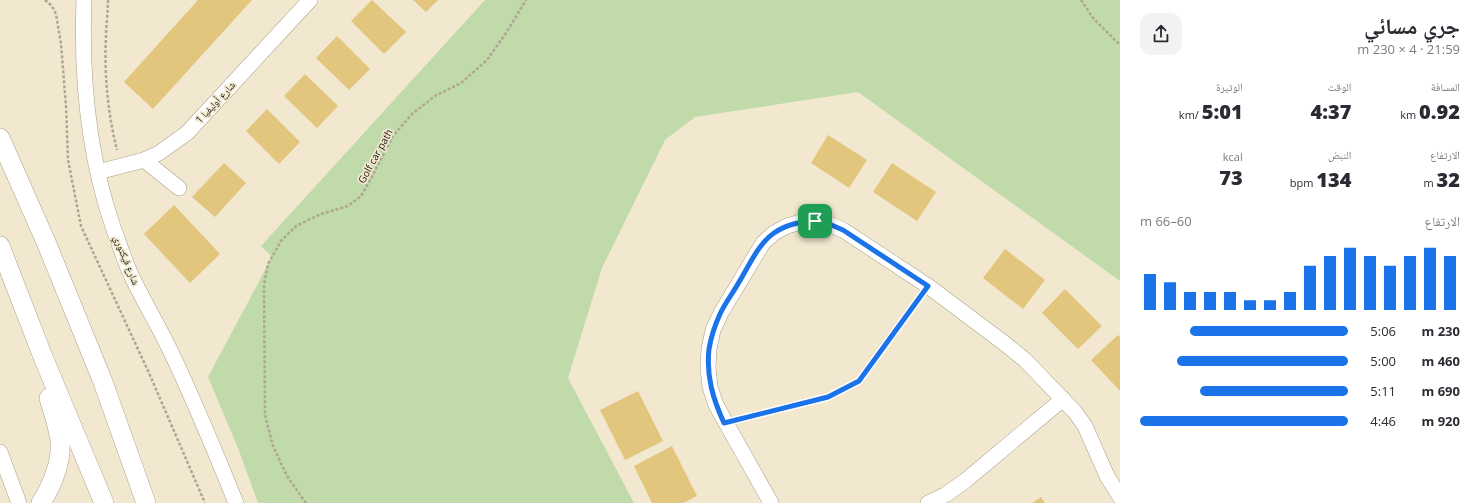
<!DOCTYPE html>
<html lang="ar">
<meta charset="utf-8">
<style>
:root{--surface:#fff;--page:#f2f2f3;--text:#2b2b33;--muted:#7c7c81;--accent:#1a73e8}
body{margin:0;font-family:"Open Sans","Noto Naskh Arabic",sans-serif;background:var(--page);color:var(--text);direction:rtl;height:100vh;display:flex;flex-direction:column;font-size:15px;white-space:nowrap}
*{box-sizing:border-box;margin:0}
p{font-size:13px;color:var(--muted)}
.icon{flex:none;width:22px;height:22px;fill:none;stroke:currentColor;stroke-width:2;stroke-linecap:round;stroke-linejoin:round}
.map{position:relative;flex:1;overflow:hidden;direction:ltr}
.details{display:flex;flex-direction:column;background:var(--surface);width:360px}
.details>*{flex:none}
.pin{position:absolute;display:grid;place-items:center;width:34px;height:34px;color:#fff;margin:-17px;border-radius:8px;box-shadow:0 2px 6px #0006}
.round{display:grid;place-items:center;flex:none;width:42px;height:42px;border-radius:12px;background:var(--page)}
.head{display:flex;align-items:center;justify-content:space-between;height:68px;padding:0 20px}
h1{font-size:22px;font-weight:800;line-height:30px}
.figures{display:grid;grid-template-columns:repeat(3,1fr);gap:6px;height:68px;padding:4px 20px}
.figures div{display:grid;align-content:center}
.figures b{font-size:20px;font-weight:800}
.figures small{font-size:11px;font-weight:400}
.figures p{font-size:11px}
.chart{height:112px;padding:8px 20px}
.chart p{display:flex;justify-content:space-between}
.chart svg{width:100%;height:72px;margin-top:4px;stroke:var(--accent);stroke-width:6}
ul{padding:0 20px;list-style:none;font-size:13px}
li{display:grid;grid-template-columns:64px 48px 1fr;align-items:center;height:30px}
li i{height:10px;border-radius:5px;background:var(--accent)}
main{display:flex;flex:1;min-height:0}
.map>svg:first-child{display:block}
.green{fill:#c0daaa}
.building{fill:#e3c67d}
.lines{fill:none;stroke-linecap:round;stroke-linejoin:round}
.minor-casing{stroke:#aba189;stroke-width:16}
.tertiary-casing{stroke:#aba189;stroke-width:20}
.path{stroke:#aea693;stroke-width:2.5;stroke-dasharray:3 2;stroke-linecap:butt}
.minor{stroke:#fff;stroke-width:15}
.tertiary{stroke:#fff;stroke-width:19}
.route-casing{stroke:#fff;stroke-width:8}
.route{stroke:#1a73e8;stroke-width:5}
.labels{text-anchor:middle;stroke-width:3.5;stroke-linejoin:round;paint-order:stroke}
.street-label{font-size:10px;fill:#262219;stroke:#f2e8cf}
</style>
<main>
<section class="details">
<div class="head"><div><h1>جري مسائي</h1><p>21:59 · 4 × 230 m</p></div><a class="round"><svg class="icon" aria-label="share" viewBox="0 0 24 24"><path d="M12 15V3M7 8l5-5 5 5M5 13v7h14v-7"/></svg></a></div>
<div class="figures">
<div><p>المسافة</p><b>0.92<small> km</small></b></div>
<div><p>الوقت</p><b>4:37</b></div>
<div><p>الوتيرة</p><b>5:01<small> /km</small></b></div>
</div>
<div class="figures">
<div><p>الارتفاع</p><b>32<small> m</small></b></div>
<div><p>النبض</p><b>134<small> bpm</small></b></div>
<div><p>kcal</p><b>73</b></div>
</div>
<div class="chart"><p><span>الارتفاع</span>60–66 m</p>
<svg viewBox="0 0 160 44" preserveAspectRatio="none"><path d="M5 44V22M15 44V27M25 44V33M35 44V33M45 44V33M55 44V38M65 44V38M75 44V33M85 44V17M95 44V11M105 44V6M115 44V11M125 44V17M135 44V11M145 44V6M155 44V11"/></svg>
</div>
<ul>
<li><b>230 m</b>5:06<i style="width:76%"></i></li>
<li><b>460 m</b>5:00<i style="width:82%"></i></li>
<li><b>690 m</b>5:11<i style="width:71%"></i></li>
<li><b>920 m</b>4:46<i style="width:100%"></i></li>
</ul>
</section>
<div class="map">
<svg width="1120" height="503" viewBox="0 0 1120 503">
<rect width="100%" height="100%" fill="#f2e8cf"/>
<polygon class="green" points="485,0 1120,0 1120,281 858,92 695,117 665,140 602,268 568,378 634,503 258,503 238,448 208,377 272,257 261,246"/>
<g class="building">
<polygon points="198,0 252,0 153,109 124,82"/>
<polygon points="372,0 406,32 384,54 351,21"/>
<polygon points="413,0 438,0 426,12"/>
<polygon points="337,36 370,69 349,90 316,58"/>
<polygon points="305,74 338,106 317,128 284,96"/>
<polygon points="267,109 300,142 279,164 246,131"/>
<polygon points="828,135 867,160 849,188 811,163"/>
<polygon points="224,163 246,183 215,217 192,197"/>
<polygon points="892,163 936,192 917,221 873,192"/>
<polygon points="174,205 220,254 190,283 144,234"/>
<polygon points="1005,249 1045,280 1023,309 983,278"/>
<polygon points="1065,289 1102,326 1078,349 1042,313"/>
<polygon points="1118,335 1120,337 1120,391 1091,360"/>
<polygon points="638,391 663,441 625,460 600,410"/>
<polygon points="672,446 697,496 683,503 652,503 634,466"/>
<polygon points="1041,497 1045,503 1032,503"/>
</g>
<g class="lines">
<g class="minor-casing">
<g id="minor">
<path d="M84,0C81,76 88,154 113,227C119,243 124,259 131,275C143,300 158,325 170,350C194,400 215,451 236,503"/>
<polyline points="144,160 179,188"/>
<polyline points="98,172 144,160 159,153 187,133 310,0"/>
<polyline points="0,452 19,503"/>
<polyline points="771,503 716,405 710,387 708,368 709,349 713,330 721,313 763,243 774,233 787,226 801,222 815,221 829,224 843,230 928,286 1004,343 1025,360 1075,412 1085,426 1107,476 1120,497"/>
<polyline points="928,503 945,495 965,481 1063,399"/>
</g>
</g>
<g class="tertiary-casing">
<g id="tertiary">
<polyline points="0,138 46,242 103,382 146,503"/>
<polyline points="0,246 43,357 104,503"/>
<path d="M41,503C52,485 62,462 60,440C58,426 53,412 49,398"/>
</g>
</g>
<g class="path">
<polyline points="45,0 52,6 56,14 61,44 66,106 68,160 81,226 149,373 205,503"/>
<path d="M108,0C108,12 106,25 106,37C104,75 108,114 117,150"/>
<polyline points="1081,0 1093,18 1120,45"/>
<polyline points="743,418 828,397 859,381 918,299"/>
<polyline points="306,503 287,476 273,446 265,415 264,285 268,264 281,241 296,226 321,214 348,206 361,196 368,184 393,136 412,114 435,96 461,83 487,60 506,33 526,0"/>
</g>
<use href="#minor" class="minor"/>
<use href="#tertiary" class="tertiary"/>
</g>
<g class="lines">
<g class="route-casing">
<path id="route" d="M815,221L829,224L843,230L928,286L859,381L828,397L724,423C713,399 706,376 709,349C711,337 715,325 720,314C725,303 733,293 739,282C749,266 758,244 774,233C787,224 800,222 815,221Z"/>
</g>
<use href="#route" class="route"/>
</g>
<g class="labels">
<g class="street-label">
<text transform="translate(215 102) rotate(-47)" y="4">شارع أوليفيا 1</text>
<text transform="translate(375 156) rotate(-61)" y="4">Golf car path</text>
<text transform="translate(127 260) rotate(68)" y="4">شارع فيكتوري</text>
</g>
</g>
</svg>
<div class="pin" style="left:815px;top:221px;background:#1e9e55"><svg class="icon" aria-label="arrive" viewBox="0 0 24 24"><path d="M6 21V4h12l-3 4 3 4H6"/></svg></div>
</div>
</main>
